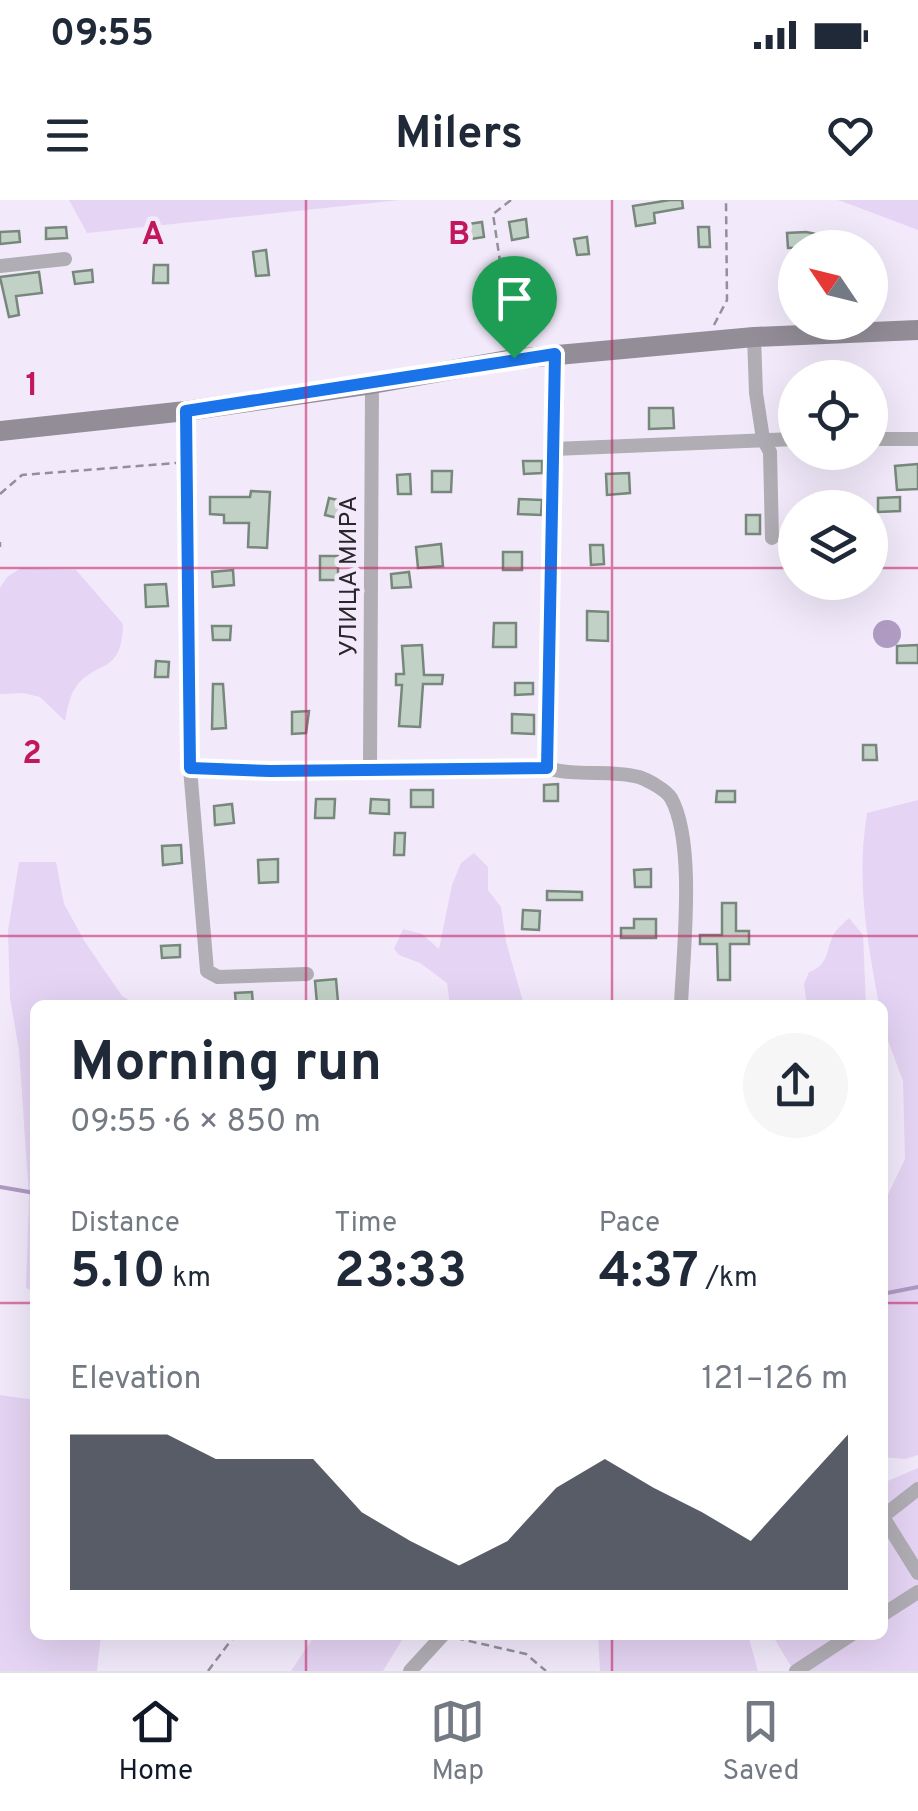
<!DOCTYPE html>
<meta charset="utf-8">
<style>
:root{--surface:#fff;--page:#f6f6f7;--text:#1f2937;--muted:#747a83;--line:#e0e1e3;--accent:#111827}
body{margin:0;font-family:Overpass,sans-serif;background:var(--page);color:var(--text);height:100vh;display:flex;flex-direction:column;font-size:38px;white-space:nowrap}
*{box-sizing:border-box;margin:0}
p{font-size:32px;color:var(--muted)}
.icon{flex:none;width:55px;height:55px;fill:none;stroke:currentColor;stroke-width:2;stroke-linecap:round;stroke-linejoin:round}
.map{position:relative;flex:1;overflow:hidden}
.drawer{position:absolute;left:30px;top:800px;width:858px;height:640px;display:flex;flex-direction:column;background:var(--surface);border-radius:15px;box-shadow:0 10px 40px #0002}
.drawer>*{flex:none}
.needle{width:65px;rotate:305deg}
.controls{position:absolute;left:778px;top:30px;display:grid;gap:20px}
.controls a{display:grid;place-items:center;width:110px;height:110px;border-radius:50%;background:var(--surface);box-shadow:0 10px 40px #0002;font-size:50px}
.pin{position:absolute;display:grid;place-items:center;width:85px;height:85px;color:#fff;margin:-102px -42px;border-radius:50% 50% 50% 0;rotate:-45deg;box-shadow:0 0 10px #0007}
.pin .icon{rotate:45deg}
.round{display:grid;place-items:center;flex:none;width:105px;height:105px;border-radius:52px;background:var(--page)}
.summary{display:flex;align-items:center;justify-content:space-between;height:170px;padding:0 40px}
h1{font-size:55px;font-weight:700;line-height:75px}
.figures{display:grid;grid-template-columns:repeat(3,1fr);gap:15px;height:170px;padding:10px 40px}
.figures div{display:grid;align-content:center}
.figures b{font-size:50px;font-weight:700}
.figures small{font-size:28px;font-weight:400}
.figures p{font-size:28px}
.chart{height:280px;padding:20px 40px}
.chart p{display:flex;justify-content:space-between}
.chart svg{width:100%;height:180px;margin-top:10px;fill:var(--accent);opacity:.7}
.status{display:flex;justify-content:space-between;align-items:center;height:70px;padding:0 50px;background:var(--surface);direction:ltr}
.status svg{height:28px;fill:currentColor}
header{display:flex;justify-content:space-between;align-items:center;height:130px;padding:0 40px;background:var(--surface);font-size:45px;font-weight:700}
.tabs{display:flex;justify-content:space-around;align-items:center;height:140px;border-top:2px solid var(--line);background:var(--surface);font-size:28px;color:var(--muted)}
.tabs a{display:grid;justify-items:center;gap:5px}
.tabs .on{color:var(--accent)}
.map>svg:first-child{display:block}
.green{fill:#e5d4f4}
.water{fill:#af9ac2}
.lines{fill:none;stroke-linecap:round;stroke-linejoin:round}
.stream{stroke:#af9ac2;stroke-width:4}
.building{fill:#c2d1c6;stroke:#78877c;stroke-width:2.5}
.path{stroke:#948f9a;stroke-width:2.5;stroke-dasharray:8 5;stroke-linecap:butt}
.street{stroke:#b0adb4;stroke-width:14}
.secondary{stroke:#928d97;stroke-width:20}
.route-casing{stroke:#fff;stroke-width:20}
.route{stroke:#1a73e8;stroke-width:12}
.grid{fill:none;stroke:#c2185b;stroke-width:2.5;stroke-opacity:0.55}
.labels{text-anchor:middle;stroke-width:9;stroke-linejoin:round;paint-order:stroke}
.street-label{font-size:25px;fill:#29262c;stroke:#f2eafb}
.grid-label{font-size:32px;text-anchor:middle;font-weight:bold;fill:#c2185b;stroke:#f2eafb;stroke-width:9;stroke-linejoin:round;paint-order:stroke}
</style>
<div class="status"><b>09:55</b><svg viewBox="0 0 49 12"><path d="M0 12V9h3v3zM5 12V6h3v6zM10 12V3h3v9zM15 12V0h3v12zM26 1h20v11H26zM47 4h2v5h-2z"/></svg></div>
<header><svg class="icon" aria-label="menu" viewBox="0 0 24 24"><path d="M4 6h16M4 12h16M4 18h16"/></svg>Milers<svg class="icon" aria-label="heart" viewBox="0 0 24 24"><path d="M12 20l-8-8c-3-5 5-10 8-4 3-6 11-1 8 4z"/></svg></header>
<div class="map">
<svg width="918" height="1471" viewBox="0 0 918 1471">
<rect width="100%" height="100%" fill="#f2eafb"/>
<g class="green">
<polygon points="69,0 400,0 87,33"/>
<polygon points="836,0 918,0 918,30 841,1"/>
<path d="M21,368L76,370L123,424C122,478 94,458 74,490C69,498 67,511 65,521L40,497L23,493L0,494V388L7,377Z"/>
<path d="M918,600V1255L905,1259L882,1257L883,1005L905,959L903,881L883,827L882,805H879C867,738 856,681 867,613Z"/>
<polygon points="474,653 488,667 488,690 501,707 506,742 524,805 450,805 447,783 420,763 399,755 394,749 403,729 422,734 439,749 452,685 461,663"/>
<polygon points="19,662 56,662 64,704 85,742 122,796 138,805 35,805 35,1092 26,1088 29,997 19,850 10,798 8,731"/>
<path d="M849,718L863,735L866,805H807L804,784L809,772C831,765 825,746 836,731C840,726 845,722 849,718Z"/>
<polygon points="0,1195 35,1200 35,1435 101,1435 97,1471 0,1471"/>
<polygon points="918,1268 918,1471 794,1471 772,1435 882,1435 883,1283"/>
<polygon points="315,1435 405,1435 383,1471 291,1471"/>
<polygon points="598,1435 748,1435 758,1471 600,1471"/>
</g>
<circle class="water" cx="887" cy="434" r="14"/>
<g class="lines">
<g class="stream">
<polyline points="0,987 35,993"/>
<polyline points="882,1094 918,1087"/>
</g>
</g>
<g class="building">
<polygon points="670,0 682,0 683,8 654,13 655,23 636,26 633,6"/>
<polygon points="526,19 528,37 512,40 509,22"/>
<polygon points="482,22 484,37 458,41 455,26"/>
<polygon points="66,27 67,38 46,39 46,28"/>
<polygon points="698,27 709,27 710,47 699,47"/>
<polygon points="19,31 20,42 0,44 0,32"/>
<polygon points="806,32 827,36 826,47 788,48 787,33"/>
<polygon points="587,37 589,54 577,55 574,39"/>
<polygon points="266,50 269,75 256,76 253,52"/>
<polygon points="154,65 168,65 168,83 153,83"/>
<polygon points="92,70 93,82 75,84 73,72"/>
<polygon points="39,72 42,93 16,96 19,115 9,117 0,77"/>
<polygon points="649,208 673,208 674,228 649,229"/>
<polygon points="523,261 542,261 542,273 524,274"/>
<polygon points="918,264 918,289 897,290 895,266"/>
<polygon points="432,271 452,271 451,292 432,292"/>
<polygon points="629,273 630,293 607,295 606,274"/>
<polygon points="410,274 411,294 398,294 397,275"/>
<polygon points="251,291 270,292 267,348 248,347 249,323 224,323 224,315 210,314 210,297 250,297"/>
<polygon points="900,297 900,311 878,312 878,298"/>
<polygon points="329,298 346,302 342,319 325,315"/>
<polygon points="519,299 542,300 541,315 518,314"/>
<rect x="746" y="315" width="14" height="19"/>
<polygon points="441,344 443,366 418,368 416,347"/>
<polygon points="590,345 603,345 604,364 591,365"/>
<rect x="503" y="352" width="19" height="18"/>
<rect x="320" y="356" width="18" height="24"/>
<polygon points="233,370 234,385 213,387 212,372"/>
<polygon points="409,372 411,387 392,388 391,374"/>
<polygon points="166,384 168,406 146,407 145,385"/>
<polygon points="587,411 608,412 608,441 587,440"/>
<polygon points="494,423 516,423 516,447 493,447"/>
<polygon points="212,426 231,426 230,440 213,440"/>
<polygon points="422,445 424,475 443,475 442,484 423,484 420,527 399,526 402,485 396,485 396,474 404,474 402,446"/>
<polygon points="918,445 918,463 897,463 897,446"/>
<polygon points="156,461 169,462 168,477 155,477"/>
<polygon points="515,483 533,483 533,494 515,495"/>
<polygon points="213,484 223,484 226,528 212,529"/>
<polygon points="309,511 306,533 292,534 292,512"/>
<polygon points="512,514 534,515 534,534 512,533"/>
<polygon points="863,545 876,545 877,560 863,560"/>
<polygon points="558,584 558,601 544,601 544,585"/>
<rect x="411" y="590" width="22" height="17"/>
<polygon points="717,591 735,591 735,602 716,602"/>
<polygon points="316,599 335,599 334,618 315,618"/>
<polygon points="371,599 389,600 389,614 370,613"/>
<polygon points="232,604 234,623 215,625 214,606"/>
<polygon points="395,633 405,633 404,655 394,655"/>
<polygon points="181,645 182,663 163,665 162,646"/>
<polygon points="278,659 278,682 259,683 258,660"/>
<polygon points="651,669 651,687 635,687 634,670"/>
<polygon points="547,691 582,692 582,700 547,700"/>
<polygon points="722,703 736,703 736,731 749,731 749,744 730,744 730,780 718,780 717,744 700,744 700,735 722,735"/>
<polygon points="523,710 540,711 539,730 522,729"/>
<polygon points="634,719 656,719 656,738 621,738 621,728 634,728"/>
<polygon points="180,745 180,757 162,758 161,746"/>
<polygon points="336,779 338,802 317,804 315,781"/>
<polygon points="252,792 253,805 236,805 235,793"/>
</g>
<g class="lines">
<g class="path">
<polyline points="511,0 493,14 512,143"/>
<polyline points="714,125 727,100 726,0"/>
<polyline points="0,294 22,275 176,263"/>
<polyline points="0,342 0,347"/>
<polyline points="30,1223 35,1224"/>
<polyline points="456,1438 526,1454 546,1471"/>
<polyline points="208,1471 235,1435"/>
</g>
<g class="street">
<polyline points="0,66 65,59"/>
<polyline points="754,137 756,193 763,239 770,252 772,338"/>
<polyline points="186,211 190,568 207,771 218,777 307,774"/>
<polyline points="870,239 918,239"/>
<polyline points="554,249 795,239"/>
<path d="M190,568L270,571L547,568C577,577 609,569 639,577C648,580 666,590 671,598C696,643 683,753 681,805"/>
<polyline points="547,568 555,154"/>
<polyline points="370,569 372,184"/>
<polyline points="882,1317 918,1289"/>
<polyline points="883,1317 918,1373"/>
<polyline points="882,1415 918,1392"/>
<polyline points="410,1471 443,1435"/>
<polyline points="796,1471 851,1435"/>
</g>
<polyline class="secondary" points="0,231 186,211 372,184 514,159 754,137 918,130"/>
</g>
<g class="lines">
<g class="route-casing">
<polygon id="route" points="555,154 547,568 270,571 190,568 186,211"/>
</g>
<use href="#route" class="route"/>
</g>
<path class="grid" d="M306,0V805M612,0V805M0,368H795M870,368H918M0,736H918M0,1103H35M882,1103H918M306,1435V1471M612,1435V1471"/>
<g class="labels">
<g class="street-label">
<text transform="translate(347 376) rotate(-90)" y="9">УЛИЦА МИРА</text>
</g>
</g>
<g class="grid-label">
<text x="153" y="44">A</text>
<text x="459" y="44">B</text>
<text x="32" y="195">1</text>
<text x="32" y="563">2</text>
</g>
</svg>
<div class="controls">
<a><svg class="needle" viewBox="-14 -14 28 28"><path d="M0-13l5 13h-10z" fill="#e53935"/><path d="M0 13l5-13h-10z" fill="#747a83"/></svg></a>
<a><svg class="icon" aria-label="locate" viewBox="0 0 24 24"><circle cx="12" cy="12" r="6"/><path d="M12 2v4M12 18v4M2 12h4M18 12h4"/></svg></a>
<a><svg class="icon" aria-label="layers" viewBox="0 0 24 24"><path d="M12 4l9 5-9 5-9-5zM3 14l9 5 9-5"/></svg></a>
</div>
<div class="pin" style="left:514px;top:158px;background:#1e9e55"><svg class="icon" aria-label="arrive" viewBox="0 0 24 24"><path d="M6 21V4h12l-3 4 3 4H6"/></svg></div>
<section class="drawer">
<div class="summary"><div><h1>Morning run</h1><p>09:55 · 6 × 850 m</p></div><a class="round"><svg class="icon" aria-label="share" viewBox="0 0 24 24"><path d="M12 15V3M7 8l5-5 5 5M5 13v7h14v-7"/></svg></a></div>
<div class="figures">
<div><p>Distance</p><b>5.10<small> km</small></b></div>
<div><p>Time</p><b>23:33</b></div>
<div><p>Pace</p><b>4:37<small> /km</small></b></div>
</div>
<div class="chart"><p><span>Elevation</span>121–126 m</p>
<svg viewBox="0 0 160 44" preserveAspectRatio="none"><path d="M0 44V6L10 6L20 6L30 12L40 12L50 12L60 25L70 32L80 38L90 32L100 19L110 12L120 19L130 25L140 32L150 19L160 6V44z"/></svg>
</div>
</section>
</div>
<nav class="tabs">
<a class="on"><svg class="icon" aria-label="home" viewBox="0 0 24 24"><path d="M3 11l9-7 9 7M6 9v11h12V9"/></svg>Home</a>
<a><svg class="icon" aria-label="map" viewBox="0 0 24 24"><path d="M3 6l6-2 6 2 6-2v14l-6 2-6-2-6 2zM9 4v14M15 6v14"/></svg>Map</a>
<a><svg class="icon" aria-label="saved" viewBox="0 0 24 24"><path d="M7 4h10v16l-5-4-5 4z"/></svg>Saved</a>
</nav>
